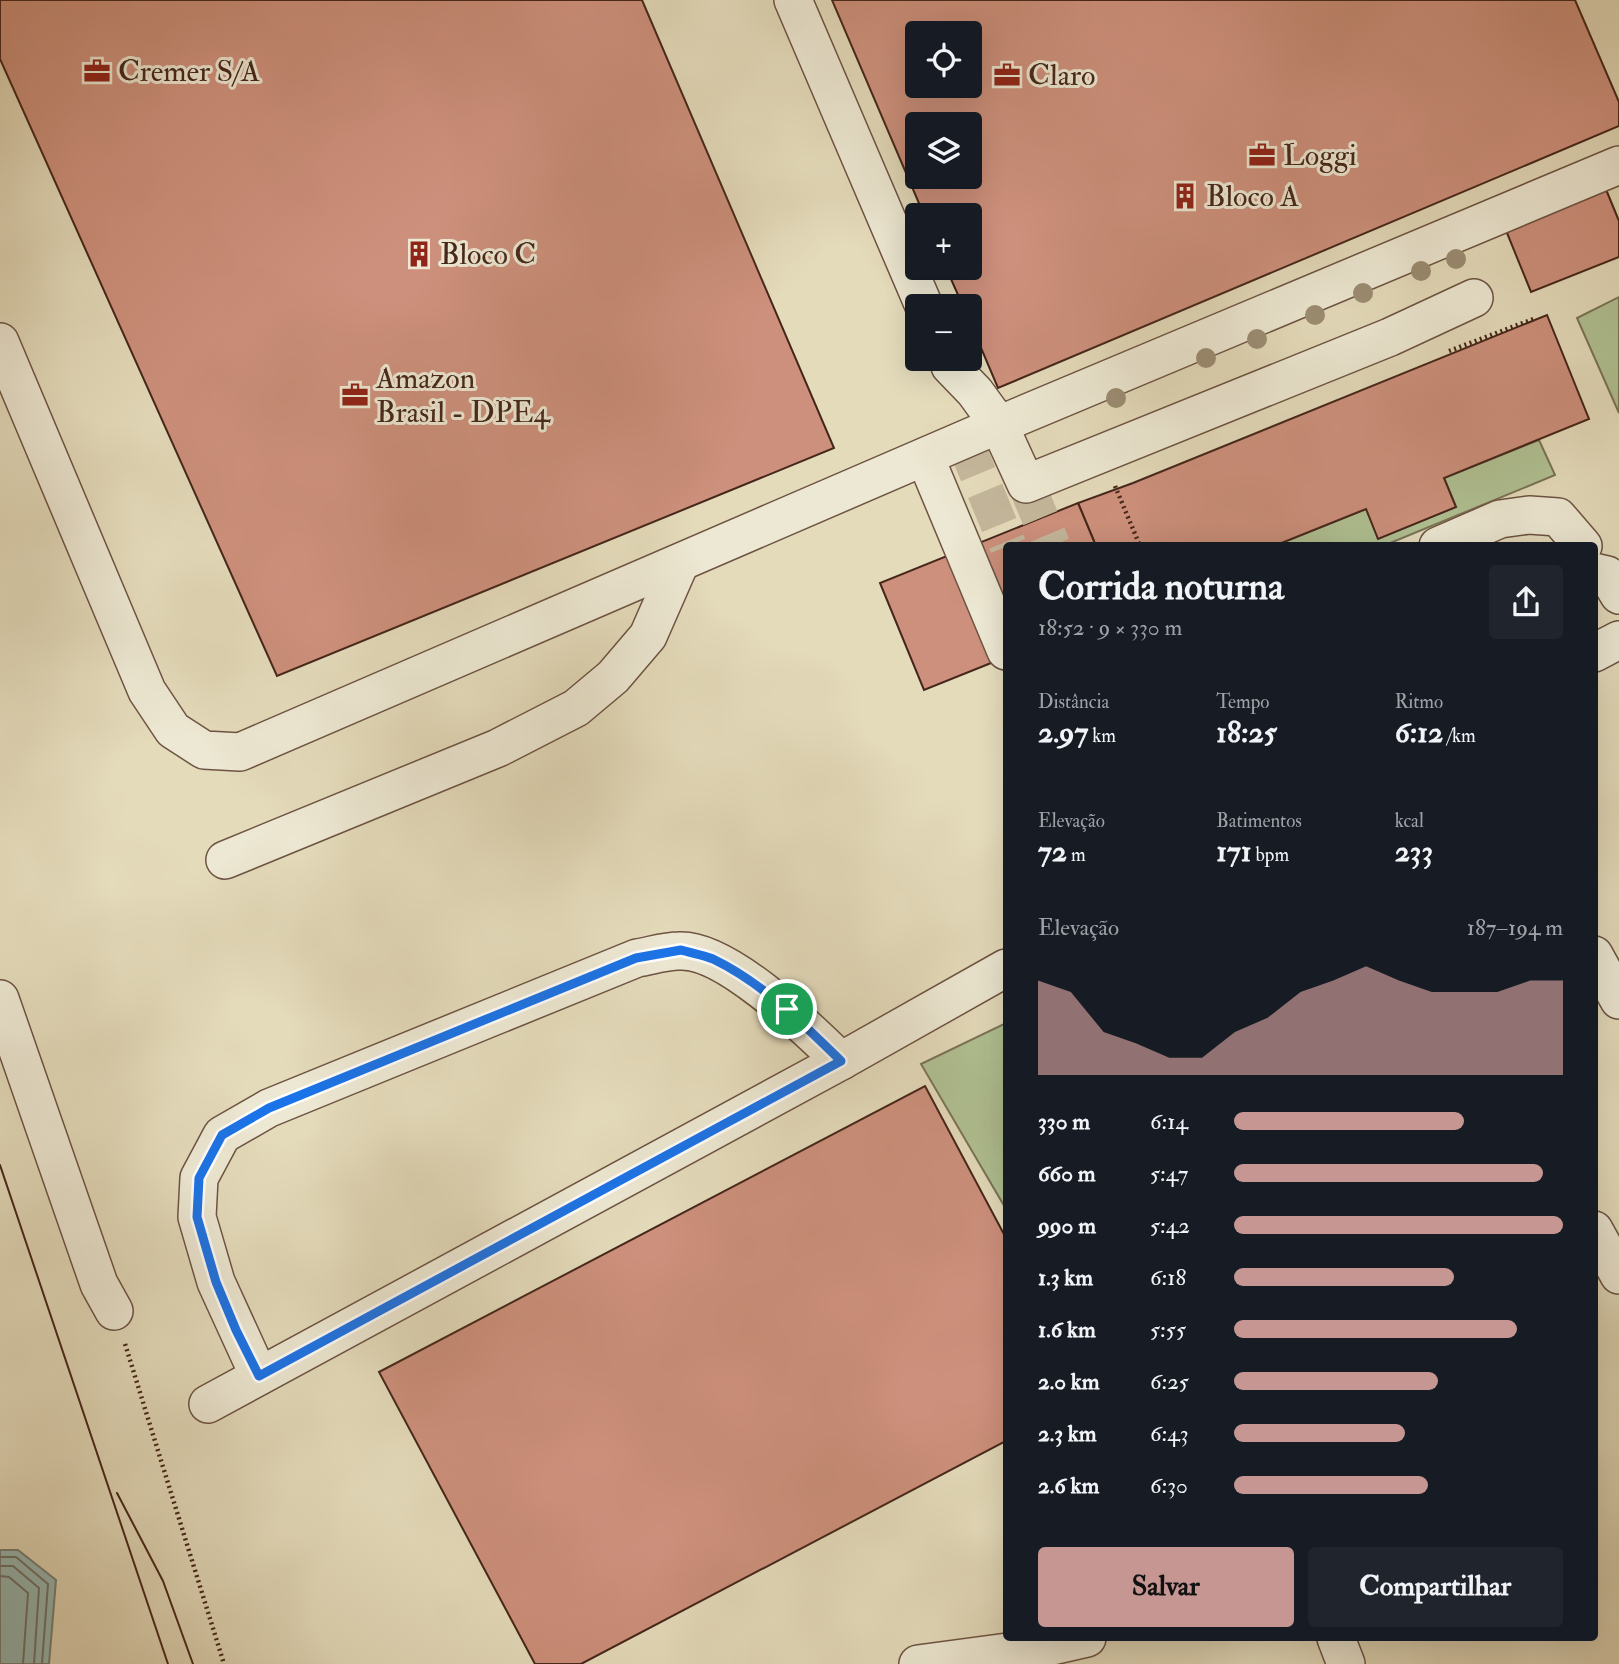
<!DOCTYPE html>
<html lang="pt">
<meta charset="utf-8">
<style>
:root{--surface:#171b24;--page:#20242c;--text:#f1f3f6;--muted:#9ea1a6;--accent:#c59692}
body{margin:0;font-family:"IM FELL Double Pica",serif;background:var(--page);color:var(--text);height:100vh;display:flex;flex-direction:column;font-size:26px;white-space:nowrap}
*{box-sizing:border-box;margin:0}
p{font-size:23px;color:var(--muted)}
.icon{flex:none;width:38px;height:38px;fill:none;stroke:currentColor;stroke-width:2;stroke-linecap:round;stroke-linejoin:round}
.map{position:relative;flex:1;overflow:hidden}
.sheet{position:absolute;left:1003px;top:542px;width:595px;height:1099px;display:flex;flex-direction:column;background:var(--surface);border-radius:7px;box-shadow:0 7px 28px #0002}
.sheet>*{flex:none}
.controls{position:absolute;left:905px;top:21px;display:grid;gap:14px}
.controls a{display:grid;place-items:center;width:77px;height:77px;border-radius:7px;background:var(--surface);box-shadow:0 7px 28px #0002;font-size:35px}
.pin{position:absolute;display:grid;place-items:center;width:60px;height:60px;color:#fff;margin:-30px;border:4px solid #fff;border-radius:50%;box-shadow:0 2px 7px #0007}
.round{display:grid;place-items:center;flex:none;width:74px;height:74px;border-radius:7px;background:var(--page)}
.summary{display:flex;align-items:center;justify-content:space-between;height:119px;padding:0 35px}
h1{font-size:38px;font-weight:700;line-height:52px}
.stats{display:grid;grid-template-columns:repeat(3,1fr);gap:10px;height:119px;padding:7px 35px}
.stats div{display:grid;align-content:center}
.stats b{font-size:30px;font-weight:700}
.stats small{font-size:19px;font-weight:400}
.stats p{font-size:19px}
.chart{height:196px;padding:14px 35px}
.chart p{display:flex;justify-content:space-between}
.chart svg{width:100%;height:126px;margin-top:7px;fill:var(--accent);opacity:.7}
.button{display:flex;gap:14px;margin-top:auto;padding:14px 35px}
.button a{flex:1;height:80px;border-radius:7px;background:var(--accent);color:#111;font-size:28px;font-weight:700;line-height:80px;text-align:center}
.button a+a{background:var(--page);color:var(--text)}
ul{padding:0 35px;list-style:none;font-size:23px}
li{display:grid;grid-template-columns:112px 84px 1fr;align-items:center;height:52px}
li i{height:18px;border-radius:9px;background:var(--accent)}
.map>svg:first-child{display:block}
.green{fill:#b0c193;stroke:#7a7456;stroke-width:2}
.water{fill:#96bab5;stroke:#767f77;stroke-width:2}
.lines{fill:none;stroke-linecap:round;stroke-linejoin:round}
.shore{stroke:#6e7068;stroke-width:2}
.building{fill:#cd907c;stroke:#45261a;stroke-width:2;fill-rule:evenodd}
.minor-tunnel{stroke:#c4b79b;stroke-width:37;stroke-dasharray:37 18;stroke-linecap:butt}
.minor-casing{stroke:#6d5342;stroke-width:40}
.path{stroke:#45261a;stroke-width:4.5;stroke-dasharray:2 3.5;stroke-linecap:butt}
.minor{stroke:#ede8d3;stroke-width:37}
.tram{stroke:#45261a;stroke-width:2}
.tree{fill:#9b8d73}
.route-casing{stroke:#fff;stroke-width:14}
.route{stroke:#1a73e8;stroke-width:9}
.labels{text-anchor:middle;stroke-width:6;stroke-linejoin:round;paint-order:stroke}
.poi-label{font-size:30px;fill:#45261a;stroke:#ede8d3;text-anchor:start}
</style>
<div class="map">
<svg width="1619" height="1664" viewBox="0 0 1619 1664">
<rect width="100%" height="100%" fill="#e4dbbb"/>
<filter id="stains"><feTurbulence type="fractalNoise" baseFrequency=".00286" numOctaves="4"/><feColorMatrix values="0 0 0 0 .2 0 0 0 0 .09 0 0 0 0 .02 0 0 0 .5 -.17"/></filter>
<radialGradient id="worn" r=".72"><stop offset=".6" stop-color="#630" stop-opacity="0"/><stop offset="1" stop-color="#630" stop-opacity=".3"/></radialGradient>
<g class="green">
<polygon points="1619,297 1619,413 1577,318"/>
<polygon points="1539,440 1555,475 1383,546 1274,546 1366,509 1379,538 1456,507 1444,478"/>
<polygon points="1006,1023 1006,1209 921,1064"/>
</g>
<polygon class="water" points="0,1550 18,1550 56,1580 49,1664 0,1664"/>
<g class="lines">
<g class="shore">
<polyline points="0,1557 16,1557 48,1584 42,1664"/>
<polyline points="0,1566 13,1566 39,1588 34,1664"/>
<polyline points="0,1576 9,1577 28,1593 23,1664"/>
</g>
</g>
<g class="building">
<polygon points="0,0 642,0 834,448 277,676 0,59"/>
<path d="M832,0H1575L1619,102V126L998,388L970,322V306H963L946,268H970V215H924ZM917,33H970V86H917ZM917,124H970V177H917Z"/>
<polygon points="1605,187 1619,221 1619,257 1531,292 1505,228"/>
<polygon points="1547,315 1589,419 1444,478 1456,507 1378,539 1366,509 1274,546 1096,546 1078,503 1133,483"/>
<polygon points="1078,503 1096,546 1006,546 1006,657 924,690 880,583"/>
<polygon points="925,1086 1006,1238 1006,1441 581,1664 535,1664 379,1372"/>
</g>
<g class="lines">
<g class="minor-tunnel">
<polyline points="964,440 1008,546"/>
<polyline points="1026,484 1052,546"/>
</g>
<g class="minor-casing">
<g id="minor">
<polyline points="793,0 924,306"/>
<polyline points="0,342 147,691 173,730 204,750 240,752 977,434 1619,165"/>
<polyline points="950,366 975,392 999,425 1026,484 1390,337 1474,298"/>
<polyline points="925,457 1006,651"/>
<polyline points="1438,546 1500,519 1529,515 1558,517 1583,546"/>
<polyline points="1594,572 1607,575 1619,595"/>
<polyline points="1594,653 1619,640"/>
<polyline points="225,860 498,748 576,708 613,677 648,636 680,563"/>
<polyline points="1594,955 1619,1000"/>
<polyline points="0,999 99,1284 114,1311"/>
<polyline points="1594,1230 1619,1275"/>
<path d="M259,1376L216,1282L197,1217L199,1178L222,1135L269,1108L637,958C650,956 665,951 679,951C726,948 808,1029 841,1061"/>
<polyline points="208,1404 841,1061 1006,968"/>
<polyline points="1336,1638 1346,1664"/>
<polyline points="918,1664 1052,1646 1087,1638"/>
</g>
</g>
<g class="path">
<polyline points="1449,351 1536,318"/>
<polyline points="1115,486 1140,546"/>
<polyline points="125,1344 224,1664"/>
</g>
<use href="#minor" class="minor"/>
<g class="tram">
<polyline points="0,1165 168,1664"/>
<polyline points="117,1493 163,1581 193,1664"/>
</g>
</g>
<g class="tree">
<circle cx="1456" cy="259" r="10"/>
<circle cx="1421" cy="271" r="10"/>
<circle cx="1363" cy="293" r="10"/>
<circle cx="1315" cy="315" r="10"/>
<circle cx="1257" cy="339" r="10"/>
<circle cx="1206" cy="358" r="10"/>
<circle cx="1116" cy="398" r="10"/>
</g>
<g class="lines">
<g class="route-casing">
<path id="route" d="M681,950C691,953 703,955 713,959C763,983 802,1023 841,1061L259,1376L236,1330L216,1282L197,1217L199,1178L222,1135L269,1108L636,958Z"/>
</g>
<use href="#route" class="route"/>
</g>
<defs>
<g id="office-bare" transform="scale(2.1)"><path d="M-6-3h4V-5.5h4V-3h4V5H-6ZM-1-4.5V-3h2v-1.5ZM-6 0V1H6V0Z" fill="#8f2418" stroke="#ede8d3" stroke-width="2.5" paint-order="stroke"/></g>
<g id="building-bare" transform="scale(2.1)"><path d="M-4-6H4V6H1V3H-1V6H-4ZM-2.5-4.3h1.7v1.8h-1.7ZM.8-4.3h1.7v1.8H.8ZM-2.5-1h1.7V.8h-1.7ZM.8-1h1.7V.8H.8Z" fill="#8f2418" stroke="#ede8d3" stroke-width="2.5" paint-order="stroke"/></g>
</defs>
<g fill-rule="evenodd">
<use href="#office-bare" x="97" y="71"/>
<use href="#office-bare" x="1007" y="75"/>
<use href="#office-bare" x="1262" y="155"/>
<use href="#building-bare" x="1185" y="196"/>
<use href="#building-bare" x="419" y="254"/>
<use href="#office-bare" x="355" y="395"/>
</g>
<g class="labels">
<g class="poi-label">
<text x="118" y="81">Cremer S/A</text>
<text x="1028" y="85">Claro</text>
<text x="1283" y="165">Loggi</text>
<text x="1206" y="206">Bloco A</text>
<text x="440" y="264">Bloco C</text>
<text x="376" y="388">Amazon<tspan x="376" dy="34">Brasil - DPE4</tspan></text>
</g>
</g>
<rect width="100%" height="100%" filter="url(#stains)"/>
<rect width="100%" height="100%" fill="url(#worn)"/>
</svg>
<div class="controls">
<a><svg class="icon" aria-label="locate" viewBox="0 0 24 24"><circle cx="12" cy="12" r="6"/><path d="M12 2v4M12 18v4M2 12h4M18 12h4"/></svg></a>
<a><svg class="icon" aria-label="layers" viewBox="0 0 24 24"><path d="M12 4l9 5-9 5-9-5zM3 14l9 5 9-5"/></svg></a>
<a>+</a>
<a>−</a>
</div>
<div class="pin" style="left:787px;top:1009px;background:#1e9e55"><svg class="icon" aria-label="arrive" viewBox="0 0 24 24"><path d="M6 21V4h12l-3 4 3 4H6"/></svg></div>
<section class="sheet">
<div class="summary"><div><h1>Corrida noturna</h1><p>18:52 · 9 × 330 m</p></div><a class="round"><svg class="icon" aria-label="share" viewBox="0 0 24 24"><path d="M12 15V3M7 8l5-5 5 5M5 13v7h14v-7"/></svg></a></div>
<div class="stats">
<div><p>Distância</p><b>2.97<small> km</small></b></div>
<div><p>Tempo</p><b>18:25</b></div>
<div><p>Ritmo</p><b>6:12<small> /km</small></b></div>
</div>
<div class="stats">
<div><p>Elevação</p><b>72<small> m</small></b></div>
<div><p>Batimentos</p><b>171<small> bpm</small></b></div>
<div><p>kcal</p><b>233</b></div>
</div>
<div class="chart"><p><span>Elevação</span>187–194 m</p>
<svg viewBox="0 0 160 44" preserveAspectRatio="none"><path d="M0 44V11L10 15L20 29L30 33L40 38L50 38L60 29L70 24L80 15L90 11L100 6L110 11L120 15L130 15L140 15L150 11L160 11V44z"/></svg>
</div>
<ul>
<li><b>330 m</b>6:14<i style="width:70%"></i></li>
<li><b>660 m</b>5:47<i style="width:94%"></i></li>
<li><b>990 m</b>5:42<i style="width:100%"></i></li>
<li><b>1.3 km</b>6:18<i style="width:67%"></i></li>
<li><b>1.6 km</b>5:55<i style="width:86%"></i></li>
<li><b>2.0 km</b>6:25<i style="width:62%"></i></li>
<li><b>2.3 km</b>6:43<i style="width:52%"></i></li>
<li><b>2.6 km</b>6:30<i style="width:59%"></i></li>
</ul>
<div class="button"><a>Salvar</a><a>Compartilhar</a></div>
</section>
</div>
